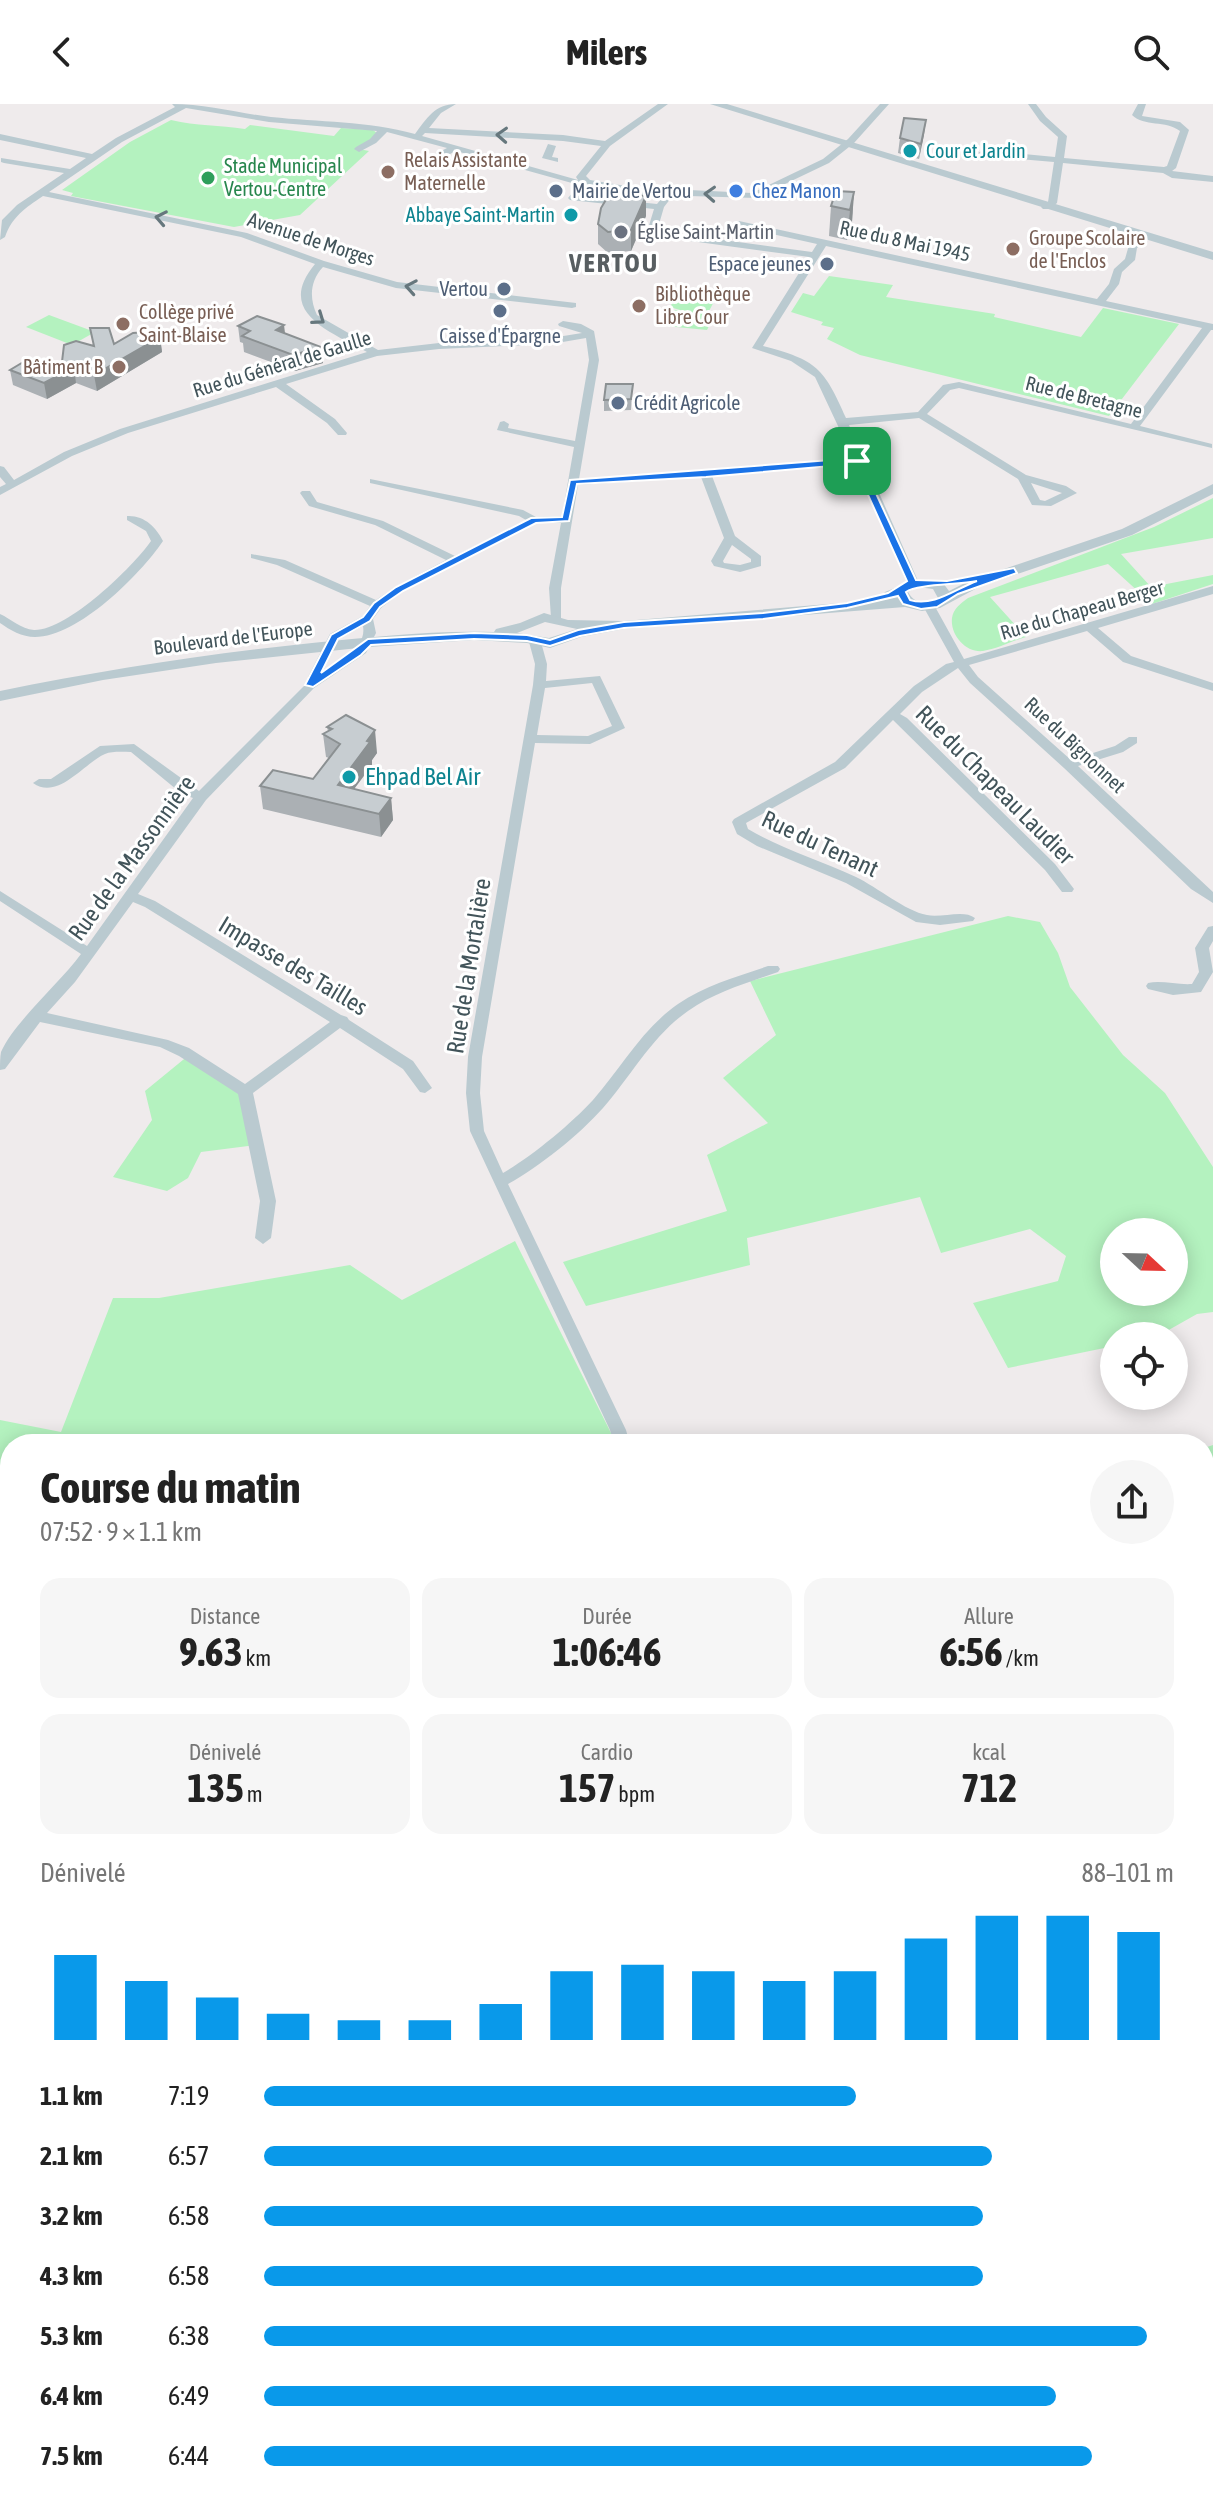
<!DOCTYPE html>
<html lang="fr">
<meta charset="utf-8">
<style>
:root{--surface:#fff;--page:#f6f6f6;--text:#222;--muted:#767676;--accent:#0999ea}
body{margin:0;font-family:"Asap Condensed",sans-serif;background:var(--page);color:var(--text);height:100vh;display:flex;flex-direction:column;font-size:30px;white-space:nowrap}
*{box-sizing:border-box;margin:0}
p{font-size:26px;color:var(--muted)}
.icon{flex:none;width:44px;height:44px;fill:none;stroke:currentColor;stroke-width:2;stroke-linecap:round;stroke-linejoin:round}
.map{position:relative;flex:1;overflow:hidden}
.details{position:absolute;left:0px;top:1330px;width:1214px;height:1070px;display:flex;flex-direction:column;background:var(--surface);border-radius:32px 32px 0 0;box-shadow:0 4px 20px #0003}
.details>*{flex:none}
.needle{width:52px;rotate:112deg}
.tools{position:absolute;left:1100px;top:1114px;display:grid;gap:16px}
.tools a{display:grid;place-items:center;width:88px;height:88px;border-radius:50%;background:var(--surface);box-shadow:0 4px 20px #0003;font-size:40px}
.pin{position:absolute;display:grid;place-items:center;width:68px;height:68px;color:#fff;margin:-34px;border-radius:16px;box-shadow:0 4px 12px #0006}
.round{display:grid;place-items:center;flex:none;width:84px;height:84px;border-radius:42px;background:var(--page)}
.overview{display:flex;align-items:center;justify-content:space-between;height:136px;padding:0 40px}
h1{font-size:44px;font-weight:700;line-height:60px}
.metrics{display:grid;grid-template-columns:repeat(3,1fr);gap:12px;height:136px;padding:8px 40px}
.metrics div{display:grid;align-content:center;border-radius:20px;background:var(--page);text-align:center}
.metrics b{font-size:40px;font-weight:700}
.metrics small{font-size:22px;font-weight:400}
.metrics p{font-size:22px}
.chart{height:224px;padding:16px 40px}
.chart p{display:flex;justify-content:space-between}
.chart svg{width:100%;height:144px;margin-top:8px;stroke:var(--accent);stroke-width:6}
ul{padding:0 40px;list-style:none;font-size:26px}
li{display:grid;grid-template-columns:128px 96px 1fr;align-items:center;height:60px}
li i{height:20px;border-radius:10px;background:var(--accent)}
header{display:flex;justify-content:space-between;align-items:center;height:104px;padding:0 40px;background:var(--surface);font-size:36px;font-weight:700}
.map>svg:first-child{display:block}
.green{fill:#b4f2bf;fill-rule:evenodd}
.lines{fill:none;stroke-linecap:round;stroke-linejoin:round}
.minor{fill:#bacad0;fill-rule:evenodd}
.tertiary{fill:#bacad0;fill-rule:evenodd}
.secondary{fill:#baccd4;fill-rule:evenodd}
.wall{fill:#abb0b4}
.shaded-wall{fill:#8b9092}
.building{fill:#c7cdd1;stroke:#8b9092;stroke-width:2}
.oneway{stroke:#66777d}
.route{fill:#1a73e8;stroke:#fff;stroke-width:2;fill-rule:evenodd}
.culture-dot{fill:#0f9aa8;stroke:#fff;stroke-width:3}
.education-dot{fill:#8d6e63;stroke:#fff;stroke-width:3}
.leisure-dot{fill:#2e9e5b;stroke:#fff;stroke-width:3}
.service-dot{fill:#5c6f8a;stroke:#fff;stroke-width:3}
.shop-dot{fill:#3f7fe0;stroke:#fff;stroke-width:3}
.worship-dot{fill:#6b7280;stroke:#fff;stroke-width:3}
.labels{text-anchor:middle;stroke-width:6;stroke-linejoin:round;paint-order:stroke}
.far-culture-label{font-size:20px;fill:#0d838f;stroke:#fff;text-anchor:start}
.far-education-label{font-size:20px;fill:#785e54;stroke:#fff;text-anchor:start}
.far-leisure-label{font-size:20px;fill:#27864d;stroke:#fff;text-anchor:start}
.far-service-label{font-size:20px;fill:#4e5e75;stroke:#fff;text-anchor:start}
.far-shop-label{font-size:20px;fill:#366cbe;stroke:#fff;text-anchor:start}
.far-worship-label{font-size:20px;fill:#5b616d;stroke:#fff;text-anchor:start}
.far-street-label{font-size:20px;fill:#42545a;stroke:#fff}
.culture-label{font-size:24px;fill:#0d838f;stroke:#fff;text-anchor:start}
.street-label{font-size:24px;fill:#42545a;stroke:#fff}
.far-district-label{font-size:26px;font-weight:bold;letter-spacing:2px;fill:#585e61;stroke:#fff}
</style>
<header><svg class="icon" aria-label="back" viewBox="0 0 24 24"><path d="M15 5l-7 7 7 7"/></svg>Milers<svg class="icon" aria-label="search" viewBox="0 0 24 24"><circle cx="10" cy="10" r="6"/><path d="M15 15l6 6"/></svg></header>
<div class="map">
<svg width="1213" height="2399" viewBox="0 0 1213 2399">
<rect width="100%" height="100%" fill="#efebec"/>
<g class="green">
<path d="M171,16C197,22 219,21 245,25L250,21L334,32L341,24L373,26L378,30L359,45L369,47L300,111L234,123L71,92L73,89L62,86L130,38Z"/>
<polygon points="829,172 893,181 886,193 995,210 994,213 1081,233 1103,204 1179,220 1109,312 860,251 827,235 834,224 821,221 823,218 791,208 803,189 814,192"/>
<polygon points="682,186 718,190 709,207 711,218 707,226 666,222 668,217 663,215 668,207 680,206 670,203 675,194 680,195"/>
<polygon points="49,211 95,228 72,241 26,223"/>
<path d="M1213,394V434L1121,450L1151,483L1213,471V480L1152,500L1108,460L990,493L1026,533C1012,537 997,545 983,547C966,549 950,531 952,514C953,505 961,499 968,494L1154,423Z"/>
<path d="M1008,812L1040,818L1058,849L1070,883L1123,951L1165,989L1213,1063V1208L1197,1210L1158,1232H1114V1242L1008,1264L973,1199L1058,1177L1066,1152L1030,1125L941,1149L920,1093L747,1134L750,1161L586,1202L563,1158L727,1107L707,1051L768,1019L723,974L776,931L750,877ZM1114,1128H1174V1188H1114Z"/>
<polygon points="189,951 245,987 256,1041 201,1048 188,1074 167,1087 113,1073 152,1016 145,987"/>
<polygon points="515,1137 611,1329 612,1340 10,1340 10,2222 0,2222 0,1316 61,1328 113,1194 159,1194 350,1161 402,1196"/>
<polygon points="1213,1341 1213,2399 786,2399 785,2390 1204,2390 1204,1344"/>
</g>
<g class="lines">
<g class="minor">
<path d="M172,0C205,0 238,9 271,13C319,18 368,17 415,30C427,14 435,0 456,0L441,9L429,24L563,31L605,37L658,0H668L610,42L586,72L590,76L668,89L689,86L752,89L823,55L848,35L880,0H889L854,39L829,59L756,94L689,92L671,94L664,103L657,127L812,148L817,140L736,122V118L739,117L1097,195L1109,180L1114,165L1125,155L1129,141L1146,129L1151,132L1137,144L1135,156L1122,168L1119,180L1106,197L1213,220V226H1211L1140,322L1212,340V344L959,284L950,286L927,310L1026,371L1066,382L1077,389L1051,402L1032,401L1018,375L919,314L849,321L919,479L917,481L907,479L855,360L712,372L735,432L761,452V462L740,468L714,462L711,457L724,434L701,373L578,381L561,484V517H553L551,514L549,484L561,419H536L403,487L381,504L373,515L376,529L366,549L314,584L206,696L138,790L155,797L341,911L347,913L349,916L413,957L432,984L425,989L420,988L403,965L340,924L253,989L276,1097L271,1134L263,1140L255,1134L260,1097L238,990L179,952L160,943L40,918L5,965L0,966C0,960 0,953 1,948C15,917 59,880 81,850L0,797V787L87,842L193,694L182,690L131,648C123,648 112,647 105,650C84,659 58,697 33,679L39,675H51L100,642L134,640L199,687L310,576L308,573L330,530L363,512L370,502L277,461L251,454V450L285,456L376,496L395,483L446,456L375,421L309,402L300,389L302,387H310L317,398L383,417L455,452L526,416L519,412L370,379V375L523,406L536,413L562,412L574,343L497,326L500,318L504,317L509,320L508,324L575,337L589,256L586,234L551,240L439,245L377,252L286,280L335,315L347,329L346,331H338L327,319L276,283L128,329L72,352L0,391V383L6,380L0,373V362L4,363L14,376L64,348L120,325L367,248C332,228 274,209 315,160L241,133L43,92C25,104 12,113 5,133L0,136L2,116L17,101L64,69L4,59L1,58V54L70,65L86,54L0,36V30L92,50L116,34L175,3ZM186,4L269,18L377,27L370,35L356,43L354,45L359,48L376,39L387,28L447,44L418,59V63H424L456,47L579,81L568,94L570,96L654,105L647,128L654,132L809,153L752,244L791,257L815,273L853,354L579,375L599,256L594,227L581,220L563,217L558,220L559,222L582,229L551,234L439,239L378,246L317,211C309,194 310,177 323,163L396,184L572,204L576,203V199L397,178L324,157L247,129L49,88L122,38ZM425,29L563,37L601,42L576,73L578,76L422,32ZM589,81L662,94L657,100L580,92ZM826,142L1202,224L1131,320L959,278L943,281L918,308L846,314C824,264 817,256 763,242ZM1031,379L1062,389L1045,397L1040,396ZM732,441L751,455V458L740,461L724,459L723,457ZM363,522C367,545 339,556 323,567L339,535ZM133,798L145,803L330,918L245,980L189,944L168,936L47,909L75,878Z"/>
<path d="M1028,0H1036L1046,13L1067,32L1064,54L1164,63L1167,62L1180,27C1166,16 1144,23 1132,11L1138,0H1146L1142,12L1180,18L1189,26L1176,64L1172,67L1213,72V78L1172,74L1163,69L1063,59L1057,99L1049,105H1043L1041,103L1048,98L1054,58L983,52L978,49L983,46L1055,53L1058,33L1040,17Z"/>
<polygon points="548,40 556,42 552,53 558,54 558,58 542,54"/>
<path d="M127,412C144,411 156,423 163,437C140,471 78,533 35,533C22,533 10,526 0,519V510C11,515 21,525 34,526C67,527 133,463 151,437L146,427L127,416Z"/>
<path d="M1213,482V490L1098,524L1131,552L1213,579V587L1123,558L1087,527L969,561L978,573L1071,656L1115,642L1129,633H1137V639L1123,648L1078,662L1213,788V799L1191,785L1064,664L970,579L958,564L922,588L900,610L907,614L1055,760L1074,785L1072,788H1062L1045,766L893,616L845,664L746,719L748,725C782,745 820,756 856,773C877,783 905,807 927,811C942,814 964,805 975,814L973,817L940,821L916,818L846,779L757,742L737,730L732,718L734,715L835,658L914,582L946,560L954,558L923,502L925,499H933L964,555Z"/>
<path d="M535,534L541,538L547,560L546,577L600,572L625,624L590,640L535,639L482,953L480,989L484,1027L503,1069C531,1053 571,1020 593,996C621,964 642,925 678,900C705,881 737,873 768,862H778L780,865L778,868C747,879 715,888 688,907C652,932 632,971 603,1004C579,1031 539,1063 508,1080L626,1326L630,1340H614L610,1326L470,1027L466,989L468,953L533,581L535,560L529,538ZM592,579L612,622L588,632L537,631L545,584Z"/>
<path d="M1213,822V837L1209,844L1213,868L1201,888L1173,891L1148,885L1146,882L1148,879C1161,876 1177,881 1192,880L1199,868L1195,844L1208,823Z"/>
<polygon points="589,2390 613,2390 611,2399 587,2399"/>
</g>
<g class="tertiary">
<polygon points="710,0 727,0 1213,148 1213,156"/>
<path d="M1213,380V390L1132,431L979,483L940,504L922,507L905,503L624,525L581,533L550,544L527,539L474,536L368,543L216,559L103,576L0,597V587C104,566 207,550 312,539C372,533 433,526 494,528L496,525L520,519L544,509L568,516L624,517L889,495L883,491L885,488C907,479 919,471 943,479L949,487L969,477L1122,425ZM918,483L933,485L938,494C927,500 915,501 908,488ZM545,518L577,525L549,534L517,529Z"/>
<polygon points="449,2390 479,2390 476,2399 445,2399"/>
</g>
<g class="secondary">
<polygon points="0,1924 10,1928 10,1964 0,1960"/>
<polygon points="1213,2274 1213,2308 1204,2309 1204,2275"/>
</g>
</g>
<g class="wall">
<polygon points="926,16 919,55 898,49 900,34"/>
<polygon points="637,86 637,91 646,92 646,112 631,147 608,149 598,140 598,120"/>
<polygon points="854,88 852,118 847,136 829,132 831,102"/>
<polygon points="238,222 285,229 323,259 295,267 244,248 243,239 240,238"/>
<polygon points="90,224 114,240 160,233 162,248 97,287 76,279 47,295 13,281 10,266 61,266 94,242"/>
<polygon points="632,290 631,306 604,307 604,296"/>
<polygon points="327,623 377,649 372,656 372,661 354,685 391,694 393,716 381,733 263,705 260,682 313,675 329,654 326,653 323,630 328,627"/>
</g>
<g class="shaded-wall">
<polygon points="926,16 924,31 919,55 921,40"/>
<polygon points="854,88 852,118 847,136 850,106"/>
<polygon points="646,92 646,112 631,147 631,126"/>
<polygon points="284,221 286,237 276,226"/>
<polygon points="160,233 162,248 97,287 94,271"/>
<polygon points="321,243 323,259 295,267 293,251"/>
<polygon points="74,263 76,279 47,295 44,279"/>
<polygon points="375,626 377,649 372,656 372,661 342,701 338,681"/>
<polygon points="391,694 393,716 381,733 379,710"/>
</g>
<g class="building">
<polygon points="904,14 926,16 921,40 900,34"/>
<polygon points="631,85 637,86 636,91 646,92 631,126 608,128 598,120 601,104 610,89"/>
<polygon points="836,87 854,88 850,106 831,102"/>
<polygon points="257,212 284,221 276,226 321,243 293,251 242,232 250,227 238,222"/>
<polygon points="90,224 109,224 114,240 133,229 146,228 160,233 94,271 74,263 44,279 10,266 30,254 61,266 64,241 76,237 94,242"/>
<polygon points="606,280 633,280 631,295 604,296"/>
<polygon points="346,611 375,626 367,637 370,638 338,681 391,694 379,710 260,682 273,666 313,675 340,640 323,630 332,625 327,623"/>
</g>
<defs><path id="oneway-chevron" d="M-2-3.5L2.5 0L-2 3.5" fill="none" stroke-width="1.6" stroke-linecap="round" stroke-linejoin="round" transform="scale(2)"/></defs>
<g class="oneway">
<use href="#oneway-chevron" transform="translate(502 31) rotate(-177)"/>
<use href="#oneway-chevron" transform="translate(710 90) rotate(-177)"/>
<use href="#oneway-chevron" transform="translate(161 114) rotate(-169)"/>
<use href="#oneway-chevron" transform="translate(411 183) rotate(-170)"/>
<use href="#oneway-chevron" transform="translate(319 215) rotate(35)"/>
</g>
<path class="route" d="M857,354L861,357L916,476L947,477L1014,464L1017,469L958,490L937,503L921,505L903,500L898,492L847,504L763,515L624,524L580,532L550,542L527,537L474,535L371,541L361,551L313,583L305,581L331,531L363,513L374,499L396,483L531,414L562,413L570,376ZM854,360L907,477L888,489L847,499L763,509L624,518L578,526L550,536L527,531L474,529L368,535L321,569L338,535L370,517L380,503L403,487L536,419L569,417L577,380L706,373ZM977,477C955,485 934,503 910,496L906,488C917,480 958,481 977,477Z"/>
<g class="culture-dot">
<circle cx="910" cy="47" r="8"/>
<circle cx="571" cy="111" r="8"/>
<circle cx="349" cy="673" r="8"/>
</g>
<g class="education-dot">
<circle cx="388" cy="68" r="8"/>
<circle cx="1013" cy="145" r="8"/>
<circle cx="639" cy="202" r="8"/>
<circle cx="123" cy="220" r="8"/>
<circle cx="119" cy="263" r="8"/>
</g>
<circle class="leisure-dot" cx="208" cy="74" r="8"/>
<g class="service-dot">
<circle cx="556" cy="87" r="8"/>
<circle cx="827" cy="160" r="8"/>
<circle cx="504" cy="185" r="8"/>
<circle cx="500" cy="207" r="8"/>
<circle cx="618" cy="299" r="8"/>
</g>
<circle class="shop-dot" cx="736" cy="87" r="8"/>
<circle class="worship-dot" cx="621" cy="128" r="8"/>
<g class="labels">
<g class="far-culture-label">
<text x="926" y="54">Cour et Jardin</text>
<text x="555" y="118" text-anchor="end">Abbaye Saint-Martin</text>
</g>
<g class="far-education-label">
<text x="404" y="63">Relais Assistante<tspan x="404" dy="23">Maternelle</tspan></text>
<text x="1029" y="141">Groupe Scolaire<tspan x="1029" dy="23">de l'Enclos</tspan></text>
<text x="655" y="197">Bibliothèque<tspan x="655" dy="23">Libre Cour</tspan></text>
<text x="139" y="215">Collège privé<tspan x="139" dy="23">Saint-Blaise</tspan></text>
<text x="103" y="270" text-anchor="end">Bâtiment B</text>
</g>
<g class="far-leisure-label">
<text x="224" y="69">Stade Municipal<tspan x="224" dy="23">Vertou-Centre</tspan></text>
</g>
<g class="far-service-label">
<text x="572" y="94">Mairie de Vertou</text>
<text x="811" y="167" text-anchor="end">Espace jeunes</text>
<text x="488" y="192" text-anchor="end">Vertou</text>
<text x="500" y="239" text-anchor="middle">Caisse d'Épargne</text>
<text x="634" y="306">Crédit Agricole</text>
</g>
<g class="far-shop-label">
<text x="752" y="94">Chez Manon</text>
</g>
<g class="far-worship-label">
<text x="637" y="135">Église Saint-Martin</text>
</g>
<g class="far-street-label">
<text transform="translate(311 135) rotate(18)" y="7">Avenue de Morges</text>
<text transform="translate(905 137) rotate(12)" y="7">Rue du 8 Mai 1945</text>
<text transform="translate(282 260) rotate(-17)" y="7">Rue du Général de Gaulle</text>
<text transform="translate(1084 293) rotate(14)" y="7">Rue de Bretagne</text>
<text transform="translate(1082 506) rotate(-16)" y="7">Rue du Chapeau Berger</text>
<text transform="translate(233 534) rotate(-7)" y="7">Boulevard de l'Europe</text>
<text transform="translate(1075 641) rotate(43)" y="7">Rue du Bignonnet</text>
</g>
<g class="culture-label">
<text x="365" y="681">Ehpad Bel Air</text>
</g>
<g class="street-label">
<text transform="translate(995 681) rotate(45)" y="8">Rue du Chapeau Laudier</text>
<text transform="translate(820 740) rotate(25)" y="8">Rue du Tenant</text>
<text transform="translate(132 754) rotate(-54)" y="8">Rue de la Massonnière</text>
<text transform="translate(293 862) rotate(31)" y="8">Impasse des Tailles</text>
<text transform="translate(469 862) rotate(-81)" y="8">Rue de la Mortalière</text>
</g>
<g class="far-district-label">
<text x="614" y="168">VERTOU</text>
</g>
</g>
</svg>
<div class="tools">
<a><svg class="needle" viewBox="-14 -14 28 28"><path d="M0-13l5 13h-10z" fill="#e53935"/><path d="M0 13l5-13h-10z" fill="#767676"/></svg></a>
<a><svg class="icon" aria-label="locate" viewBox="0 0 24 24"><circle cx="12" cy="12" r="6"/><path d="M12 2v4M12 18v4M2 12h4M18 12h4"/></svg></a>
</div>
<div class="pin" style="left:857px;top:357px;background:#1e9e55"><svg class="icon" aria-label="arrive" viewBox="0 0 24 24"><path d="M6 21V4h12l-3 4 3 4H6"/></svg></div>
<section class="details">
<div class="overview"><div><h1>Course du matin</h1><p>07:52 · 9 × 1.1 km</p></div><a class="round"><svg class="icon" aria-label="share" viewBox="0 0 24 24"><path d="M12 15V3M7 8l5-5 5 5M5 13v7h14v-7"/></svg></a></div>
<div class="metrics">
<div><p>Distance</p><b>9.63<small> km</small></b></div>
<div><p>Durée</p><b>1:06:46</b></div>
<div><p>Allure</p><b>6:56<small> /km</small></b></div>
</div>
<div class="metrics">
<div><p>Dénivelé</p><b>135<small> m</small></b></div>
<div><p>Cardio</p><b>157<small> bpm</small></b></div>
<div><p>kcal</p><b>712</b></div>
</div>
<div class="chart"><p><span>Dénivelé</span>88–101 m</p>
<svg viewBox="0 0 160 44" preserveAspectRatio="none"><path d="M5 44V18M15 44V26M25 44V31M35 44V36M45 44V38M55 44V38M65 44V33M75 44V23M85 44V21M95 44V23M105 44V26M115 44V23M125 44V13M135 44V6M145 44V6M155 44V11"/></svg>
</div>
<ul>
<li><b>1.1 km</b>7:19<i style="width:65%"></i></li>
<li><b>2.1 km</b>6:57<i style="width:80%"></i></li>
<li><b>3.2 km</b>6:58<i style="width:79%"></i></li>
<li><b>4.3 km</b>6:58<i style="width:79%"></i></li>
<li><b>5.3 km</b>6:38<i style="width:97%"></i></li>
<li><b>6.4 km</b>6:49<i style="width:87%"></i></li>
<li><b>7.5 km</b>6:44<i style="width:91%"></i></li>
</ul>
</section>
</div>
